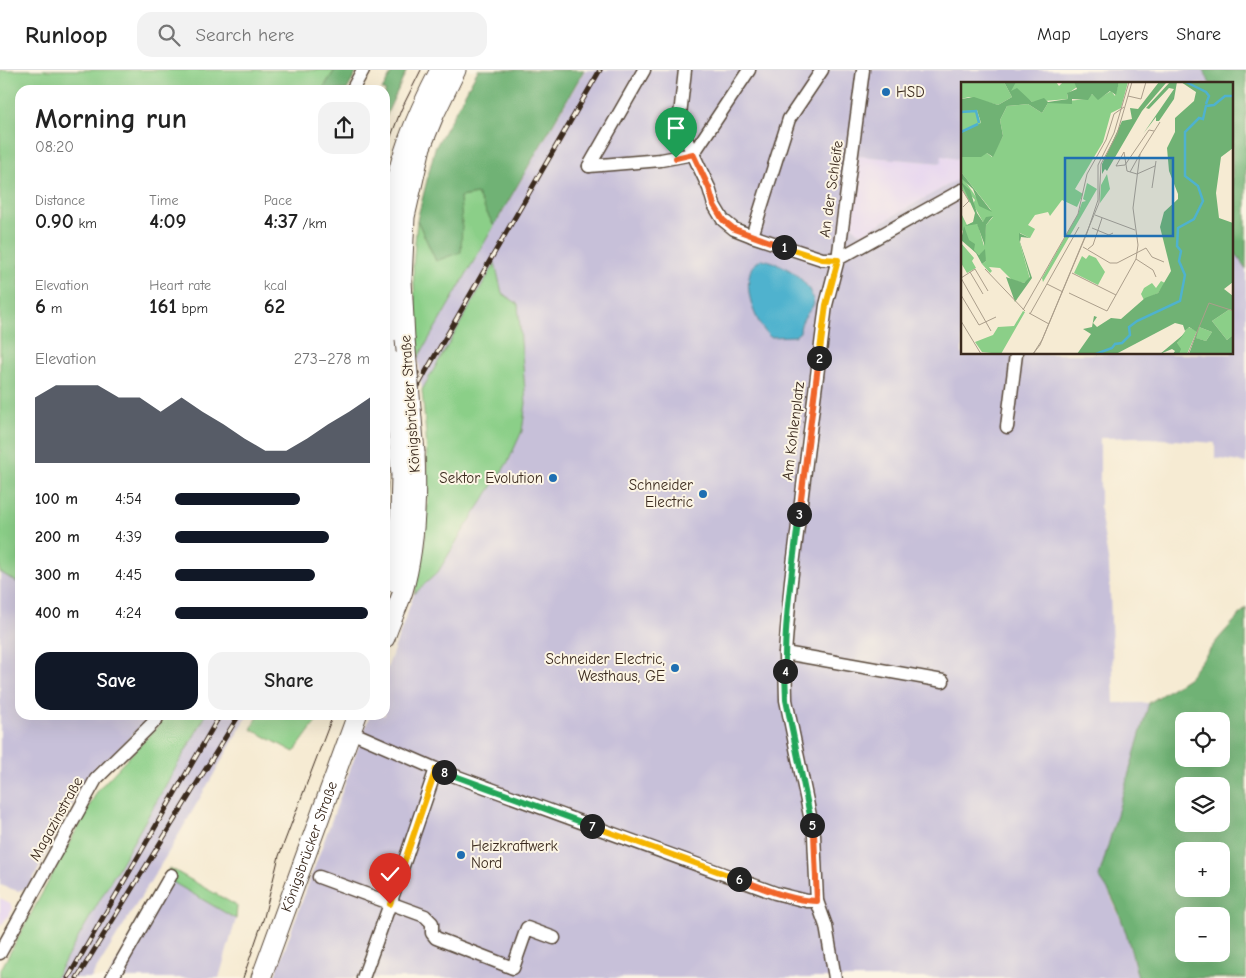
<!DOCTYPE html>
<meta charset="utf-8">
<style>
:root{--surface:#fff;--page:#f2f2f2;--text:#222;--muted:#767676;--line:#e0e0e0;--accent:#111827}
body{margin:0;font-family:"Comic Neue",sans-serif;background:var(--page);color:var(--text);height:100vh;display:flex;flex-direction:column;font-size:19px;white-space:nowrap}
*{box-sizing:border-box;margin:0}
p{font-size:16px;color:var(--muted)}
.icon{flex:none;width:28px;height:28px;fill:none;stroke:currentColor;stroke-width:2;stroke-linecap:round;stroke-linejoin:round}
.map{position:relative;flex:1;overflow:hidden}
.details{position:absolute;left:15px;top:15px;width:375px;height:635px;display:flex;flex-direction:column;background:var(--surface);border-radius:15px;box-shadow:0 5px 20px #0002}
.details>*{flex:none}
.controls{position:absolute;left:1175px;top:642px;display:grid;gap:10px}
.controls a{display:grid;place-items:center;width:55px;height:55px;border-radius:10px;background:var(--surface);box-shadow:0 5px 20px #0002;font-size:25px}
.pin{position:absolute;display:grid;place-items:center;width:42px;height:42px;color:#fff;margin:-51px -21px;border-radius:50% 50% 50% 0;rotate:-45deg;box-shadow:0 0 5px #0007}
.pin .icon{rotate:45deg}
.km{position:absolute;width:25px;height:25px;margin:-12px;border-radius:50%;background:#222;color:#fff;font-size:14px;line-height:25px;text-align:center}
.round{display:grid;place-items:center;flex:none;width:52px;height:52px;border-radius:15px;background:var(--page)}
.head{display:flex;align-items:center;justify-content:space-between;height:85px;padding:0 20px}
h1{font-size:28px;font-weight:600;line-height:38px}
.stats{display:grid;grid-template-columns:repeat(3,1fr);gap:8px;height:85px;padding:5px 20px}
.stats div{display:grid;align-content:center}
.stats b{font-size:21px;font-weight:600}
.stats small{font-size:14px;font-weight:400}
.stats p{font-size:14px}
.chart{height:140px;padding:10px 20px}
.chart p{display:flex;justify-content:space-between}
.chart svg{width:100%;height:90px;margin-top:5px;fill:var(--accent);opacity:.7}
.action{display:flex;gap:10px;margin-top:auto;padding:10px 20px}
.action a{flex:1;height:58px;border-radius:15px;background:var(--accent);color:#fff;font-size:20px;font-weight:600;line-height:58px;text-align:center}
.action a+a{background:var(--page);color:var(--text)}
ul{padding:0 20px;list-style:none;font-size:16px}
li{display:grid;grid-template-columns:80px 60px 1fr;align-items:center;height:38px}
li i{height:12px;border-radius:6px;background:var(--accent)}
header{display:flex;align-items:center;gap:30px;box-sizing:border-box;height:70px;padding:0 25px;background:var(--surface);border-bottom:1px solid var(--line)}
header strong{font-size:24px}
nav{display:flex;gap:28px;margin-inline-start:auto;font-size:18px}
.search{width:350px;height:45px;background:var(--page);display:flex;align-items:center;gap:12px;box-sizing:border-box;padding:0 18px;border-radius:15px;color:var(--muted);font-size:19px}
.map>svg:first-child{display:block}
.built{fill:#e5d3f1}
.industrial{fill:#c7c0d9}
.green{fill:#8bcf88;stroke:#637c53}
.forest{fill:#70b274;stroke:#566e49;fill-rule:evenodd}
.water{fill:#4fb2ce;stroke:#456e76}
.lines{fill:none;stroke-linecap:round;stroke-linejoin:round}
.minor-casing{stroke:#574739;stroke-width:15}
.primary-casing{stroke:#574739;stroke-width:21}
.minor{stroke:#fff;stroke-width:12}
.primary{stroke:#fff;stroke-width:19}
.tram{stroke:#3b2a1e;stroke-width:1}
.rail-casing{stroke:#3b2a1e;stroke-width:5}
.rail{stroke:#fcf5e5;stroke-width:3;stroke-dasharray:9;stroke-linecap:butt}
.primary-bridge-casing{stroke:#574739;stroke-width:21;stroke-linecap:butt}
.primary-bridge{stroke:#fff;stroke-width:19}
.split-1-casing{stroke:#fff;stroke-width:10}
.split-2-casing{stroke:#fff;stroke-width:10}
.split-3-casing{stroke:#fff;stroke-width:10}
.split-4-casing{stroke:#fff;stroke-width:10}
.split-5-casing{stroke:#fff;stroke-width:10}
.split-6-casing{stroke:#fff;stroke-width:10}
.split-7-casing{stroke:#fff;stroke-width:10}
.split-8-casing{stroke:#fff;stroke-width:10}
.split-9-casing{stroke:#fff;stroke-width:10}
.split-1{stroke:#f0652b;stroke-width:6}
.split-2{stroke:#f5b400;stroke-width:6}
.split-3{stroke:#f0652b;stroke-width:6}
.split-4{stroke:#22a559;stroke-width:6}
.split-5{stroke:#22a559;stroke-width:6}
.split-6{stroke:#f0652b;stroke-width:6}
.split-7{stroke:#f5b400;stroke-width:6}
.split-8{stroke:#22a559;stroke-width:6}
.split-9{stroke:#f5b400;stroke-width:6}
.poi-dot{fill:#1f6fb2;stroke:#fcf5e5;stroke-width:2}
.labels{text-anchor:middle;stroke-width:4;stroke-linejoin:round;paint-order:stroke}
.poi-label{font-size:15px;fill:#3b2a1e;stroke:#fcf5e5;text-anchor:end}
.street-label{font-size:15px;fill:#3b2a1e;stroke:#fcf5e5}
.inset-river{fill:none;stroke:#4fb2ce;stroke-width:2.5}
.inset-road{fill:none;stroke:#ab9e8b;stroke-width:1}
.view{fill:#1f6fb2;fill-opacity:0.15;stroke:#1f6fb2;stroke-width:2.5}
.inset-edge{fill:none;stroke:#3b2a1e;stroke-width:2.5}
</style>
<header>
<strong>Runloop</strong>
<div class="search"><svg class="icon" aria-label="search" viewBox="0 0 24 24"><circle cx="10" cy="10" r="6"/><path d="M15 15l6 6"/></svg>Search here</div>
<nav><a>Map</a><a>Layers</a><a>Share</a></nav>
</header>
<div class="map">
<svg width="1246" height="908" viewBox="0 0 1246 908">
<rect width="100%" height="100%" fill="#fcf5e5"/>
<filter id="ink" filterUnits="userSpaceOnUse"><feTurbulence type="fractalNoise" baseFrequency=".02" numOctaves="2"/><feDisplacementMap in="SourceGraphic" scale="10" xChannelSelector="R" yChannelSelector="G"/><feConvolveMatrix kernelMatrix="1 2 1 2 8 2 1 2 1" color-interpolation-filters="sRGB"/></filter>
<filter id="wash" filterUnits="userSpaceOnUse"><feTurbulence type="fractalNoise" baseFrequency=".0096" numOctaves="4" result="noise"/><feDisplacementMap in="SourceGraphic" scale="20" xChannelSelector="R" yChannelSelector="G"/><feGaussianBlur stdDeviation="1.12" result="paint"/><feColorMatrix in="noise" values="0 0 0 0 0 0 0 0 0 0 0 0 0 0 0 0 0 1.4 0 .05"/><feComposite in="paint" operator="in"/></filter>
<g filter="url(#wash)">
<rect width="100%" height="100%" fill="#f6ebd3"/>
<g class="built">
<polygon points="859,86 940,93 942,86 962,90 962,107 863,163 857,162 850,153"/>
<polygon points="0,828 10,833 13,839 0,857"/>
</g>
<g class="industrial">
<polygon points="585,0 1204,0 1210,14 962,14 962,90 942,86 941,93 859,86 850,153 857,162 863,163 962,107 962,284 1232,284 1232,178 1246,199 1246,393 1215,388 1215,373 1136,367 1100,368 1100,441 1109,495 1114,633 1149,633 1099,807 1105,814 1124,857 1138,908 274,908 370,645 385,645 385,604 414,524 438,502 461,464 502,223 495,194 422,320 418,288"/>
<polygon points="20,448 20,645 150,645 147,650 110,687 98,695 78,724 29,817 18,821 0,815 0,465"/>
<polygon points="206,645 248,645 171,778 91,908 55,908"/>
<polygon points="164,807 236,849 219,908 108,908"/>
</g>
<g class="green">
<polygon points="0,0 335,0 322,20 20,20 20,514 0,502"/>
<polygon points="477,124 494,156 418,288 413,196 417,150 436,191 462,153 459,127"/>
<polygon points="495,193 502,223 518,234 526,333 522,361 508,392 461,464 438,502 414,524 424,478 428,427 426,365 422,320"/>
<polygon points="164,645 206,645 55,908 0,908 0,901 98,720 159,655"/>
<polygon points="259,645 321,645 294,682 251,659"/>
<polygon points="170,798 237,836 236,849 164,807"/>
</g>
<g class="forest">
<polygon points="335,0 358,0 347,20 322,20"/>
<polygon points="393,0 407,0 385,48 385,20 382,20"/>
<polygon points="478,0 584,0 494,156 477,124 460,127 462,153 461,182 436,191 417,150 435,78"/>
<polygon points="1204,0 1246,0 1246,199 1232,178 1232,14 1210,14"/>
<path d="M1246,538V908H1138C1130,876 1120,833 1099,807L1149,633L1189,607L1219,568ZM1221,651V689H1184V651ZM1221,716V754H1184V716ZM1221,781V819H1184V781ZM1221,846V884H1184V846Z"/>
</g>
<path class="water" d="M761,189C783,192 811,210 814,234C808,244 800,249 800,262L795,266L770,267C755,253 742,217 752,197C754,194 758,192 761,189Z"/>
</g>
<g filter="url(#ink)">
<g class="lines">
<g class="minor-casing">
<g id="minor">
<polyline points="685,0 679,54 709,118 714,135 723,150 734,159 752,166 822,189 838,189"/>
<polyline points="352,20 363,0"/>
<polyline points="589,96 661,90 693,84 749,0"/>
<polyline points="589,96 644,0"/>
<polyline points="752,166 789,49 822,0"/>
<polyline points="838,189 962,120"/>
<polyline points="1007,357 1016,284"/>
<polyline points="785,583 943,611"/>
<polyline points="351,662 436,699 775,823 807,831 817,831"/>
<polyline points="319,807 425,846 432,853 432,863 436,868 513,898 527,858 554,868"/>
<polyline points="0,883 96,709 156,650 158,645"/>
<polyline points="112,908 171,805"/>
<polyline points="363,908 390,834 436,699"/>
<polyline points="835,908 826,856 817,831 814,765 786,630 785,583 791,511 826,235 838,189 863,0"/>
</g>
</g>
<g class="primary-casing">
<g id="primary">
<polyline points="405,269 402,210 405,147 421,77 435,43 456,0"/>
<path d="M392,291C388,243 384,194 390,146C395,94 416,46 440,0"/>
<polyline points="394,512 400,445 401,406"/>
<path d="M385,568C390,552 398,537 403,521C416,477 417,429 415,383"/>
<path id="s1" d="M261,908L357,645"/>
</g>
</g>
<use href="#minor" class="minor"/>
<use href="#primary" class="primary"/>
<g class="tram">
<polyline points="385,82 401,40 421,0"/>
<polyline points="385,351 388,405 385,456"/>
<polyline points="243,908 264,847 279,786 333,645"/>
</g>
<g class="rail-casing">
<g id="rail">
<polyline points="385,359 417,303"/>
<polyline points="385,377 425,303 600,0"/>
<polyline points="68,908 220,645"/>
<polyline points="77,908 239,645"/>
</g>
</g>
<use href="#rail" class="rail"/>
<g class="primary-bridge-casing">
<g id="primary-bridge">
<polyline points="405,269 415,383"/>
<polyline points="392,291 401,406"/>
</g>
</g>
<use href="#primary-bridge" class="primary-bridge"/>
</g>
</g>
<g class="lines" filter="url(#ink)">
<g class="split-1-casing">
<polyline id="split-1" points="676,88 693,84 709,118 714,135 723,150 734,159 784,177"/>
</g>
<g class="split-2-casing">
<polyline id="split-2" points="784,177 822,189 838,190 826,235 819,288"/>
</g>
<g class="split-3-casing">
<polyline id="split-3" points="799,444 819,288"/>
</g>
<g class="split-4-casing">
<path id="split-4" d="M785,601C784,549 793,496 799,444"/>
</g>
<g class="split-5-casing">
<polyline id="split-5" points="785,601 786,630 812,755"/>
</g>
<g class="split-6-casing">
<path id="split-6" d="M739,809C764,818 790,831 817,831L814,764L812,755"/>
</g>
<g class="split-7-casing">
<polyline id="split-7" points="592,756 739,809"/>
</g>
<g class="split-8-casing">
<polyline id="split-8" points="444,702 592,756"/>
</g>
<g class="split-9-casing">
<polyline id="split-9" points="390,834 436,699 444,702"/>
</g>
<use href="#split-1" class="split-1"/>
<use href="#split-2" class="split-2"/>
<use href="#split-3" class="split-3"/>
<use href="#split-4" class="split-4"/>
<use href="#split-5" class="split-5"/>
<use href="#split-6" class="split-6"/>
<use href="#split-7" class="split-7"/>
<use href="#split-8" class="split-8"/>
<use href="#split-9" class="split-9"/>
</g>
<g class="poi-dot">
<circle cx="886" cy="22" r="5"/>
<circle cx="553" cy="408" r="5"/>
<circle cx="703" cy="424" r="5"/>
<circle cx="675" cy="598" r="5"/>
<circle cx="461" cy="785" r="5"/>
</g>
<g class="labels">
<g class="poi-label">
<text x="896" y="27" text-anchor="start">HSD</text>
<text x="543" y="413">Sektor Evolution</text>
<text x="693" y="420">Schneider<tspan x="693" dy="17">Electric</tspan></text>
<text x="665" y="594">Schneider Electric,<tspan x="665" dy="17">Westhaus, GE</tspan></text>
<text x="471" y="781" text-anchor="start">Heizkraftwerk<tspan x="471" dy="17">Nord</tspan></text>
</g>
<g class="street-label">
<text transform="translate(831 119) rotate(-82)" y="5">An der Schleife</text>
<text transform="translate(410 334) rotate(-94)" y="5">Königsbrücker Straße</text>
<text transform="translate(793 361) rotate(-83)" y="5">Am Kohlenplatz</text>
<text transform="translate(56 749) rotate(-61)" y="5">Magazinstraße</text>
<text dy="5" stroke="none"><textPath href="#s1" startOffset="140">Königsbrücker Straße</textPath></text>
</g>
</g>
<g transform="translate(961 12)">
<rect width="272" height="272" fill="#f6ebd3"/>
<path d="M0,0H43L51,15L37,23L8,15L0,17ZM55,0H95L98,4L102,0H113L116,5L106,12L107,17L71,20L58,10L50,9V4ZM158,0H167L160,26L150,31L142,60L114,107L122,112L116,125L101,118L89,134L87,130L74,133L67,143L74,147L69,156L59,151L58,158L69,197L63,201L51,198L39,186L28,185L31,189L29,191L21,182L25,179L22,171L18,173L12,168L0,146V131L6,143L13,140L17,143L23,164L25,143L32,135L22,140L12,122L14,118L5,108L10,115V119L9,121L0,105V93L22,125L30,128L0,90V75L26,71L31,75L42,54L39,38L46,24L67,22L81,31L87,21L126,17L131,12L137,17L150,9L154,14ZM9,27L16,28L20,42L0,51V29ZM146,92L149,107L139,121L140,103ZM126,101L136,107L82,200L81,196L117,132L121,120L125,119L122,117ZM0,161L13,176L11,179L15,186L6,191L0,181ZM128,173L135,176L144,190L137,203L113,191L121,174L125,177ZM200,199L204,201L197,211L183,218L180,212L183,206L191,201L195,206ZM269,227L272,230V253L266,258L251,239ZM62,229L64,230L40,272L21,270L14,260L32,253L37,245L53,244ZM227,245L236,249L226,272H217L216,261ZM238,245L251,250L245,259L234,256Z" fill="#8bcf88"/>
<path d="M43,0H55L50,9L56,6L71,20L83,16L87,20L107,17L106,11L116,7L113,0H158L155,13L149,9L137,18L131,12L127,18L111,17V22L87,21L81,31L67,22L46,24L39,38L42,54L32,75L26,71L20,75H0V51L20,41L16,28L0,29V17L13,15L37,23L51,15ZM198,0L205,1L181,29L146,89L144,87L141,92V82L161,39L171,37L169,26L177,27ZM209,0H216L213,17L198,39H195V35L182,52L213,7L208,6L188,27L185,26ZM220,0H272V66L260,75L255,111L258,136L272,141V200L263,207L272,214V230L269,227L251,239L266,258L272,253V272H228L236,250L228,245L224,249L222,243L214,241L155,272H116L130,252L122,247L131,245L133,234L136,235L132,241L136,245L150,236L160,237L184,216L197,211L210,189L199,145L203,130L217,117V112L208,89L206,66L214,50V36L233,19L235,10ZM238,245L251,250L245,259L235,256ZM0,90L4,95L31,130L18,124L12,107L1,97ZM0,100L9,108L16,131L22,140L25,135L32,134L25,143L24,164L16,142L4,144L12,140L14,131ZM3,144L8,158L14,162L13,168L18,173L24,167L25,179L21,182L15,171L0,158ZM58,151L69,156L60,155L59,160L71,196L54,220L45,195L63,201L69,195L58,158ZM223,252L216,261L220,267L218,272H212L214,269L211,267L199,272Z" fill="#70b274" fill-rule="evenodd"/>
<path class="inset-river" d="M225,0L245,10L248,14L245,22M0,30L15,29L18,41M0,50L17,42M135,272L151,266L154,262L161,261L169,253L168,245L176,239L219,219L224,193L218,179L220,169L216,164L217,146L233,137L242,119L237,104L224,94V50L238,36L242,37L245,24L253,23L264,14H273"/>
<path class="inset-road" d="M167,14L180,17L185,0M155,84L164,83L188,48L193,49M155,84L163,70L166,89L176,92M169,90L179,72M176,92L194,84M0,106L8,119L2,125M191,106L195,79M134,133L174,148M131,146L148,153L152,151M122,165L149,181H156L185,166L191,175L203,180M127,167L132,163L141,136M175,177L192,188L195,195M24,187L64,229M9,190L22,212M111,191L155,213M0,196L30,249M0,196L14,187L27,209M86,202L102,210M108,211L146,229L175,177L177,163L172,126L179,72L199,40M0,213L18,243L35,235M62,228L117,132L126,92L145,58L153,32L163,25M68,231L88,242M69,232L118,145M0,239L20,272M72,272L81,258L138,121L140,82L156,52L171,0M72,272L79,263L126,151L137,118V83L153,51L168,0M227,272L248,221L273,229"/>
<path class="view" d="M104,76H212V154H104Z"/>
<rect width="272" height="272" class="inset-edge"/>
</g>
</svg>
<div class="controls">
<a><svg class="icon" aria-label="locate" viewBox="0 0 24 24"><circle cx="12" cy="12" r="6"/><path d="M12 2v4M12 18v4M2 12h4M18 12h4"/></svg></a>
<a><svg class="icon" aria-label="layers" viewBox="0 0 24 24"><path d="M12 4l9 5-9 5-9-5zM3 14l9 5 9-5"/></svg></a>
<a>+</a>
<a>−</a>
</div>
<div class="pin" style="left:676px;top:88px;background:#1e9e55"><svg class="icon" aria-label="arrive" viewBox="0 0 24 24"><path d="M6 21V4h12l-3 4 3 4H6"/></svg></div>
<div class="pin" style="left:390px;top:834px;background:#d93025"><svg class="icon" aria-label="check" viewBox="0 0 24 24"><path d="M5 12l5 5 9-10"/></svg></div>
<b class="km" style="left:784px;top:177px">1</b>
<b class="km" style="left:819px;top:288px">2</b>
<b class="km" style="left:799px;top:444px">3</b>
<b class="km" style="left:785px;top:601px">4</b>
<b class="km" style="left:812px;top:755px">5</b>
<b class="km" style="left:739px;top:809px">6</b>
<b class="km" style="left:592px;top:756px">7</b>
<b class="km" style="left:444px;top:702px">8</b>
<section class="details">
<div class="head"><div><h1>Morning run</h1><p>08:20</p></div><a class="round"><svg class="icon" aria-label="share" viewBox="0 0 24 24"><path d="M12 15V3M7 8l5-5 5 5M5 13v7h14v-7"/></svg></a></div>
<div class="stats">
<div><p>Distance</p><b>0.90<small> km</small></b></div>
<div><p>Time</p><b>4:09</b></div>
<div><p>Pace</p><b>4:37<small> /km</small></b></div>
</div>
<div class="stats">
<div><p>Elevation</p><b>6<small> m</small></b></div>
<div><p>Heart rate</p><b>161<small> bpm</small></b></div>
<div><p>kcal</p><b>62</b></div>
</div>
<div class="chart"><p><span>Elevation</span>273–278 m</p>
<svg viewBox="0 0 160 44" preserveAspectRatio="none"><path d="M0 44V12L10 6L20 6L30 6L40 12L50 12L60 19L70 12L80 19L90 25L100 32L110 38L120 38L130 32L140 25L150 19L160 12V44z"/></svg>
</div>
<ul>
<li><b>100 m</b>4:54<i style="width:64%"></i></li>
<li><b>200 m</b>4:39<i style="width:79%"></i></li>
<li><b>300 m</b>4:45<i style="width:72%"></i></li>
<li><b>400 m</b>4:24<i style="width:99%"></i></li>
</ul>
<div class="action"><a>Save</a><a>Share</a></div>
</section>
</div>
